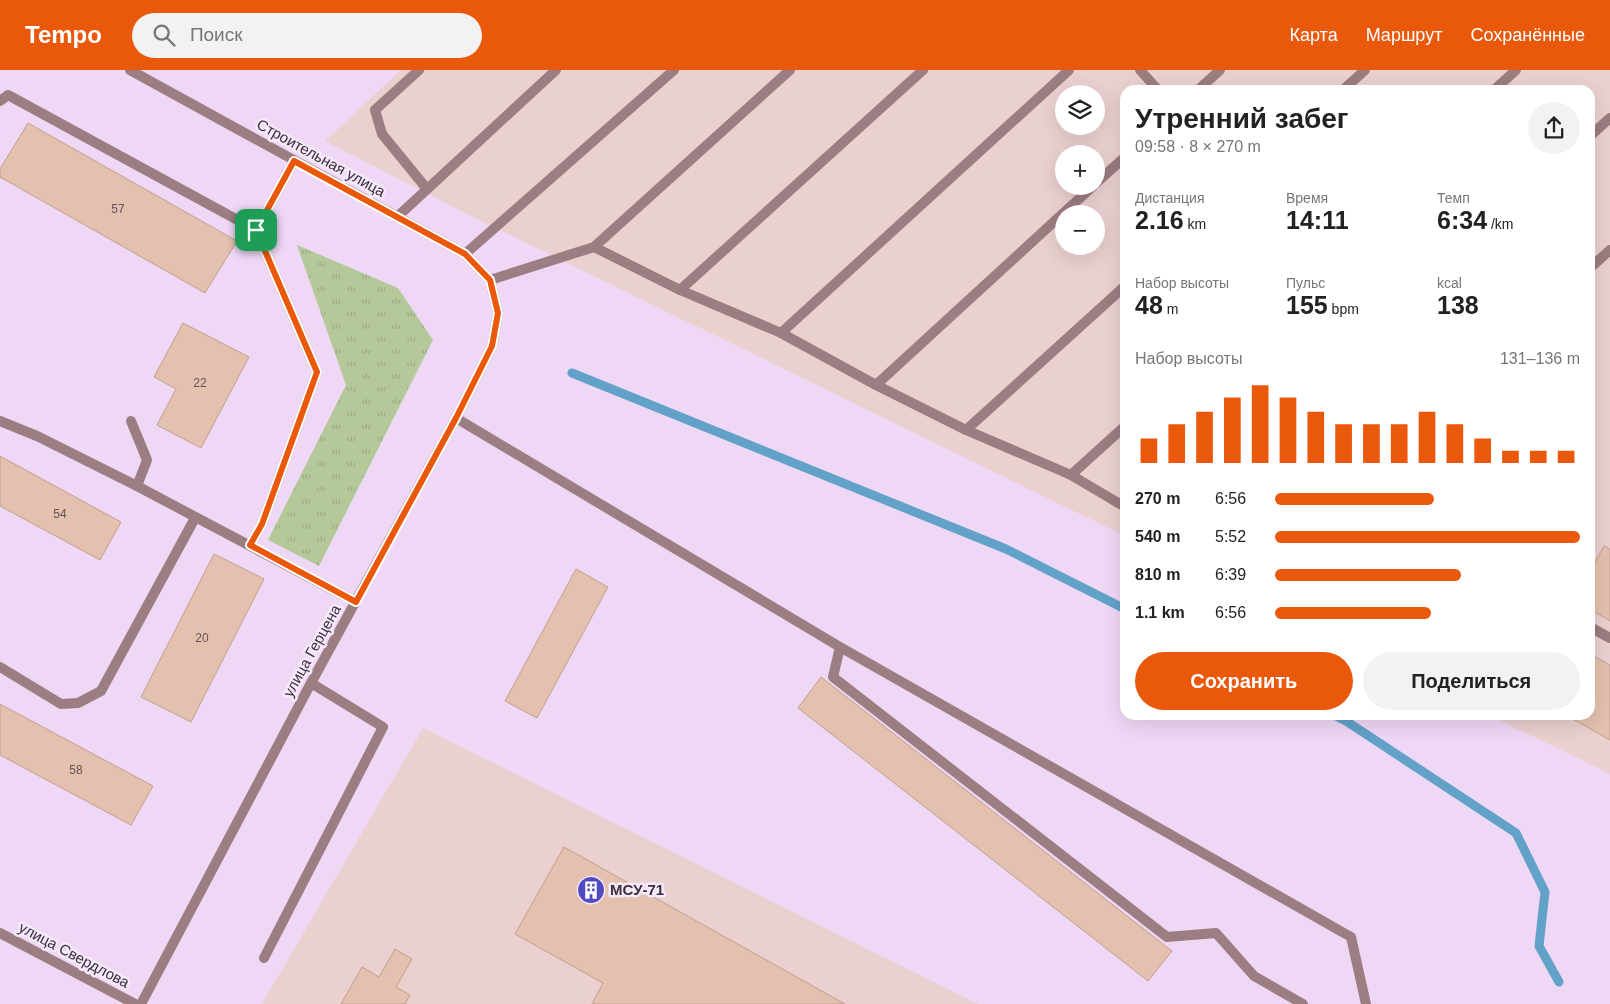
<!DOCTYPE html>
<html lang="ru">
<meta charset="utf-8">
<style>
:root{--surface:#fff;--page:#f2f2f2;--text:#222;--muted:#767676;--accent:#ea580c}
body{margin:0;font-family:Arial,sans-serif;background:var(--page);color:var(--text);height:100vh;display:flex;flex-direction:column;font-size:19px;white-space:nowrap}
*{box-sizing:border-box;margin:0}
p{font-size:16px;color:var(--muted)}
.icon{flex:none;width:28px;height:28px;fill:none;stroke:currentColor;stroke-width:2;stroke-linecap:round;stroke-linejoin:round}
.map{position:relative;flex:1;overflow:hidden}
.side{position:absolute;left:1120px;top:15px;width:475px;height:635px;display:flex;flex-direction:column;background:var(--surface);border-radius:15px;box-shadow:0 5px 20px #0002}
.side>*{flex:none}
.tools{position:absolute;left:1055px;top:15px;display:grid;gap:10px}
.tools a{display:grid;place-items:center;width:50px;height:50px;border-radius:50%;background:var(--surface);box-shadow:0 5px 20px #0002;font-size:25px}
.pin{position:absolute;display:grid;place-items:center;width:42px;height:42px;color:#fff;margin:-21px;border-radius:10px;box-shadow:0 2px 8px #0006}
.round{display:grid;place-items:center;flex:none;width:52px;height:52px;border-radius:26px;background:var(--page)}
.overview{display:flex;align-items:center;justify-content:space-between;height:85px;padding:0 15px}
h1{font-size:28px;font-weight:700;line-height:38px}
.figures{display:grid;grid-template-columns:repeat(3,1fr);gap:8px;height:85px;padding:5px 15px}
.figures div{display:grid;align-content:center}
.figures b{font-size:25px;font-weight:700}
.figures small{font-size:14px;font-weight:400}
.figures p{font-size:14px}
.chart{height:140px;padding:10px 15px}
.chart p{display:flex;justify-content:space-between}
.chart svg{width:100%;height:90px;margin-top:5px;stroke:var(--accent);stroke-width:6}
.action{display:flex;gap:10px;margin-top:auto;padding:10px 15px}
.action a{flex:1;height:58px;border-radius:30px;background:var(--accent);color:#fff;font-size:20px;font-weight:700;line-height:58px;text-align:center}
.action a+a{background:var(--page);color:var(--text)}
ul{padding:0 15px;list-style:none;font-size:16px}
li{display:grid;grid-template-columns:80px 60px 1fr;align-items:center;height:38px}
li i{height:12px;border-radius:6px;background:var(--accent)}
header{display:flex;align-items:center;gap:30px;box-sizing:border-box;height:70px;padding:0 25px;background:var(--accent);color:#fff}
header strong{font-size:24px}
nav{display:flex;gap:28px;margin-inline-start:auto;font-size:18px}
.search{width:350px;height:45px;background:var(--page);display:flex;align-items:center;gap:12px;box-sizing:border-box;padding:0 18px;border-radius:28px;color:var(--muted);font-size:19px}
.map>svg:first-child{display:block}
.industrial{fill:#ebd0d0;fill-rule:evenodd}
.grass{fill:url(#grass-tufts)}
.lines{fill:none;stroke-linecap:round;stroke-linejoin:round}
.stream{stroke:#62a2c8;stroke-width:9}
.building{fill:#e4c1ae;stroke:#c19f8c}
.service{stroke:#9c7d81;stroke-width:10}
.minor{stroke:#9c7d81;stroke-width:10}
.route-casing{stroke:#fff;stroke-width:10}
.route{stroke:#ea580c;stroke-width:6}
.labels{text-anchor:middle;stroke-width:5;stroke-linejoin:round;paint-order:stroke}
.number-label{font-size:12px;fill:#645458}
.street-label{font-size:15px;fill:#39303b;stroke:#f7e9fb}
.poi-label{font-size:15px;font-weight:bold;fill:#39303b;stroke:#f7e9fb;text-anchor:start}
</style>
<header>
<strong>Tempo</strong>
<div class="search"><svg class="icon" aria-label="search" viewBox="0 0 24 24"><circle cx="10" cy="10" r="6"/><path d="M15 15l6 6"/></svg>Поиск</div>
<nav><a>Карта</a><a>Маршрут</a><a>Сохранённые</a></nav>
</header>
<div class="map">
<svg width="1610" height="934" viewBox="0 0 1610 934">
<defs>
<pattern id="grass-tufts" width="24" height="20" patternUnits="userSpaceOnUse" patternTransform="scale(1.25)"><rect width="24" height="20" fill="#b5c899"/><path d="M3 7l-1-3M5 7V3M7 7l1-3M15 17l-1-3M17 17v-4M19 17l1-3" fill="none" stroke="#9cac85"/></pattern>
</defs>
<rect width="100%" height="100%" fill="#efd8f6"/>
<g class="industrial">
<path d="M401,0H1610V704L1489,645H1590V20H1125V466L469,145L325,71ZM1064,24H1096V56H1064ZM1064,84H1096V116H1064ZM1064,144H1096V176H1064Z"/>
<polygon points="423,658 978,934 262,934"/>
</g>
<polygon class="grass" points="297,175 398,218 433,270 319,496 268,470 346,315"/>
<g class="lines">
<g class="stream">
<polyline points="572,303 1006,479 1125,539"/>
<polyline points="1334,645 1346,651 1516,763 1545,822 1539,876 1559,912"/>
</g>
</g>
<g class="building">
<polygon points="28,53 237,171 205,223 0,107 0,99"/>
<polygon points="183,253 249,287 201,378 157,355 176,319 154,307"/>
<polygon points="0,386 121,452 100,490 0,436"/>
<polygon points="1604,476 1610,479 1610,551 1590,539 1590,501"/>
<polygon points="214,484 264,509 191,652 141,627"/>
<polygon points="576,499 608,517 537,648 505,631"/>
<polygon points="1590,584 1610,595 1610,670 1566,645 1590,645"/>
<polygon points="821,607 1172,881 1148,911 798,638"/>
<polygon points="0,634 153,716 131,755 0,685"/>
<polygon points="564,777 845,934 592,934 603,913 515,864"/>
<polygon points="395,879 412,889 396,917 410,925 405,934 341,934 362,897 379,907"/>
</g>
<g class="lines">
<g class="service">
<polyline points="419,0 375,40 382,64 427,119"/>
<polyline points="1140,0 1158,20"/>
<polyline points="1198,20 1220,0"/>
<polyline points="1343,20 1365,0"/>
<polyline points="1494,20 1516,0"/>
<polyline points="0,31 8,25 256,160 294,91"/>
<polyline points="1590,66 1610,48"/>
<polyline points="1096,113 1125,87"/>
<polyline points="397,147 556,0"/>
<polyline points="594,177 680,220 781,263 876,315 966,360 1071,405 1125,437"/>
<polyline points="465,184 674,0"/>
<polyline points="1590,198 1610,180"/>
<polyline points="490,210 594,177 790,0"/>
<polyline points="680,220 923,0"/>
<polyline points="781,263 1069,0"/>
<polyline points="876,315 1093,116"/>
<polyline points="456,348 840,577 1351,867 1366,934"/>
<polyline points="0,351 37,366 137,416 356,532"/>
<polyline points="131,351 147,390 137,416"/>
<polyline points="966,360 1125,216"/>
<polyline points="1071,405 1125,356"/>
<polyline points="250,475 262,454 317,302 256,160"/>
<polyline points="1590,557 1610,568"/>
<polyline points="840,577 833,607 1167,867 1216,863 1254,906 1303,934"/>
<polyline points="0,597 61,634 78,633 101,621 195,448"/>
<polyline points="264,888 383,657 311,613"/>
</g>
<g class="minor">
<polyline points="130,0 465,184 490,210 498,243 492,276 456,348 311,613 141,934"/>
<polyline points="0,863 135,934"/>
</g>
</g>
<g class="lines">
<g class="route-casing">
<polygon id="route" points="294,91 465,184 490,210 498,243 492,276 456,348 356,532 250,475 262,454 317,302 256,160"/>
</g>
<use href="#route" class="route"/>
</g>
<defs>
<g id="building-disc" transform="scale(1.4375)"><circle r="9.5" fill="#514bc2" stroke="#f7e9fb"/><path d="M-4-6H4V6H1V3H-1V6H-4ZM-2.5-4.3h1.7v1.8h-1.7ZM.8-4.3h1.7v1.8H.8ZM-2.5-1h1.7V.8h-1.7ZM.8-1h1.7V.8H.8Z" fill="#fff"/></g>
</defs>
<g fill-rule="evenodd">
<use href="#building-disc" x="591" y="820"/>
</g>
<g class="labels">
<g class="number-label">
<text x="118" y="143">57</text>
<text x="200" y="317">22</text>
<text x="60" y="448">54</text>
<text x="202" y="572">20</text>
<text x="76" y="704">58</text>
</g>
<g class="street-label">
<text transform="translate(321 88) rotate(29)" y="5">Строительная улица</text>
<text transform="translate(312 581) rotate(-61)" y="5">улица Герцена</text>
<text transform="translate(74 885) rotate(28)" y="5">улица Свердлова</text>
</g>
<g class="poi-label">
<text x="610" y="825">МСУ-71</text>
</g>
</g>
</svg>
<div class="tools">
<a><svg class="icon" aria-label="layers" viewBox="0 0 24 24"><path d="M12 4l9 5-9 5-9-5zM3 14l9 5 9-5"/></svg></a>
<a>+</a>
<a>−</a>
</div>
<div class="pin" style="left:256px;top:160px;background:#1e9e55"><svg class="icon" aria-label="arrive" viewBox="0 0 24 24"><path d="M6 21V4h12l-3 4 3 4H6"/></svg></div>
<section class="side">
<div class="overview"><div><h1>Утренний забег</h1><p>09:58 · 8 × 270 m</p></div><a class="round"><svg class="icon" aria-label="share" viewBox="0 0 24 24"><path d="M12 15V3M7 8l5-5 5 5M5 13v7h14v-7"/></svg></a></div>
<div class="figures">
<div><p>Дистанция</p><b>2.16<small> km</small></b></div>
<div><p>Время</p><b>14:11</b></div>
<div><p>Темп</p><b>6:34<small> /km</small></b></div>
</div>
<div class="figures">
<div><p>Набор высоты</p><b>48<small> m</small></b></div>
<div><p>Пульс</p><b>155<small> bpm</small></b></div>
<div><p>kcal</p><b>138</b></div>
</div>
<div class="chart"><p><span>Набор высоты</span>131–136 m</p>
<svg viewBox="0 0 160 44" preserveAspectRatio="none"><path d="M5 44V32M15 44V25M25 44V19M35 44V12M45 44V6M55 44V12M65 44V19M75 44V25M85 44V25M95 44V25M105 44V19M115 44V25M125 44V32M135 44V38M145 44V38M155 44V38"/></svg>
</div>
<ul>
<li><b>270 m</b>6:56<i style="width:52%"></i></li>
<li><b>540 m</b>5:52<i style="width:100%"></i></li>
<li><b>810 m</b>6:39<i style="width:61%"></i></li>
<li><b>1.1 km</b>6:56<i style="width:51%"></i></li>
</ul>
<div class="action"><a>Сохранить</a><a>Поделиться</a></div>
</section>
</div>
